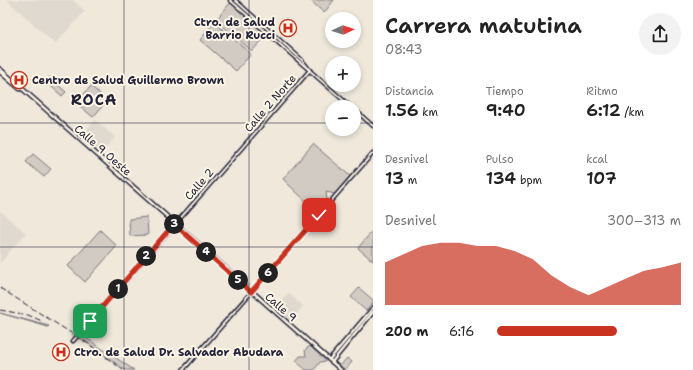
<!DOCTYPE html>
<html lang="es">
<meta charset="utf-8">
<style>
:root{--surface:#fff;--page:#f2f2f2;--text:#222;--muted:#767676;--accent:#c8321e}
body{margin:0;font-family:"Shantell Sans",sans-serif;background:var(--page);color:var(--text);height:100vh;display:flex;flex-direction:column;font-size:15px;white-space:nowrap}
*{box-sizing:border-box;margin:0}
p{font-size:13px;color:var(--muted)}
.icon{flex:none;width:22px;height:22px;fill:none;stroke:currentColor;stroke-width:2;stroke-linecap:round;stroke-linejoin:round}
.map{position:relative;flex:1;overflow:hidden}
.details{display:flex;flex-direction:column;background:var(--surface);width:320px}
.details>*{flex:none}
.needle{width:26px;rotate:86deg}
.tools{position:absolute;left:325px;top:12px;display:grid;gap:8px}
.tools a{display:grid;place-items:center;width:36px;height:36px;border-radius:50%;background:var(--surface);box-shadow:0 2px 6px #0003;font-size:20px}
.pin{position:absolute;display:grid;place-items:center;width:34px;height:34px;color:#fff;margin:-17px;border-radius:8px;box-shadow:0 2px 6px #0006}
.km{position:absolute;width:20px;height:20px;margin:-10px;border-radius:50%;background:#222;color:#fff;font-size:11px;line-height:20px;text-align:center}
.round{display:grid;place-items:center;flex:none;width:42px;height:42px;border-radius:21px;background:var(--page)}
.overview{display:flex;align-items:center;justify-content:space-between;height:68px;padding:0 12px}
h1{font-size:22px;font-weight:600;line-height:30px}
.stats{display:grid;grid-template-columns:repeat(3,1fr);gap:6px;height:68px;padding:4px 12px}
.stats div{display:grid;align-content:center}
.stats b{font-size:17px;font-weight:600}
.stats small{font-size:11px;font-weight:400}
.stats p{font-size:11px}
.chart{height:112px;padding:8px 12px}
.chart p{display:flex;justify-content:space-between}
.chart svg{width:100%;height:72px;margin-top:4px;fill:var(--accent);opacity:.7}
ul{padding:0 12px;list-style:none;font-size:13px}
li{display:grid;grid-template-columns:64px 48px 1fr;align-items:center;height:30px}
li i{height:10px;border-radius:5px;background:var(--accent)}
main{display:flex;flex:1;min-height:0}
.map>svg:first-child{display:block}
.built{fill:#e0d9cf}
.green{fill:#d1cbc3;stroke:#7a767f}
.lines{fill:none;stroke-linecap:round;stroke-linejoin:round}
.stream{stroke:#716f79;stroke-width:1}
.tertiary-casing{stroke:#22223b;stroke-width:5}
.secondary-casing{stroke:#22223b;stroke-width:5.5}
.tertiary{stroke:#fcf5e5;stroke-width:2}
.secondary{stroke:#fcf5e5;stroke-width:2.5}
.rail{stroke:#22223b;stroke-width:1;stroke-dasharray:6 3;stroke-linecap:butt}
.route-casing{stroke:#fff;stroke-width:8}
.route{stroke:#c8321e;stroke-width:5}
.grid{fill:none;stroke:#22223b;stroke-width:1;stroke-opacity:0.55}
.labels{text-anchor:middle;stroke-width:4;stroke-linejoin:round;paint-order:stroke}
.poi-label{font-size:11px;font-weight:bold;fill:#22223b;stroke:#fcf5e5;text-anchor:start}
.street-label{font-size:11px;fill:#22223b;stroke:#fcf5e5}
.district-label{font-size:15px;font-weight:bold;letter-spacing:1px;fill:#22223b;stroke:#fcf5e5}
</style>
<main>
<div class="map">
<svg width="373" height="370" viewBox="0 0 373 370">
<rect width="100%" height="100%" fill="#efe8db"/>
<filter id="ink" filterUnits="userSpaceOnUse"><feTurbulence type="fractalNoise" baseFrequency=".025" numOctaves="2"/><feDisplacementMap in="SourceGraphic" scale="8" xChannelSelector="R" yChannelSelector="G"/><feConvolveMatrix kernelMatrix="1 2 1 2 8 2 1 2 1" color-interpolation-filters="sRGB"/></filter>
<g filter="url(#ink)">
<g class="built">
<polygon points="7,0 73,0 85,11 55,44"/>
<polygon points="95,120 115,137 98,157 78,140"/>
<polygon points="0,211 26,233 0,263"/>
<polygon points="288,293 303,306 290,323 274,308"/>
</g>
<g class="green">
<polygon points="310,0 334,0 324,13"/>
<polygon points="231,2 268,34 252,51 216,20"/>
<polygon points="214,22 251,54 236,71 200,40"/>
<polygon points="49,77 66,92 62,96 45,81"/>
<polygon points="91,86 107,101 93,117 76,103"/>
<polygon points="313,144 350,176 335,194 326,192 327,201 316,206 315,210 283,179"/>
<polygon points="33,154 51,169 44,177 26,162"/>
<polygon points="147,217 148,235 130,236 129,219"/>
<polygon points="100,230 117,246 85,282 68,266"/>
<polygon points="373,230 373,261 358,248"/>
<polygon points="359,288 373,300 373,303 366,311 351,297"/>
<polygon points="0,313 49,326 48,327"/>
<polygon points="80,334 134,370 125,370 78,336"/>
<polygon points="310,346 326,361 320,362 314,370 306,370 296,361 300,356 306,356 305,350"/>
<polygon points="347,358 352,362 345,370 340,366"/>
</g>
<g class="lines">
<g class="stream">
<polyline points="235,3 270,34"/>
<polyline points="274,37 293,53"/>
</g>
<g class="tertiary-casing">
<g id="tertiary">
<polyline points="230,0 351,107"/>
<polyline points="235,0 301,59 309,69"/>
<polyline points="354,109 373,126"/>
<polyline points="73,341 310,70"/>
<polyline points="183,370 373,153"/>
</g>
</g>
<g class="secondary-casing">
<g id="secondary">
<polyline points="0,69 341,370"/>
<polyline points="0,72 20,89"/>
<polyline points="329,360 373,308"/>
<polyline points="332,362 373,312"/>
</g>
</g>
<use href="#tertiary" class="tertiary"/>
<use href="#secondary" class="secondary"/>
<g class="rail">
<polyline points="0,288 87,343 123,370"/>
<polyline points="0,310 28,315 42,321"/>
</g>
</g>
</g>
<g class="lines" filter="url(#ink)">
<g class="route-casing">
<polyline id="route" points="90,321 174,224 251,292 319,215"/>
</g>
<use href="#route" class="route"/>
</g>
<path class="grid" d="M124,0V370M249,0V370M0,123H332M354,123H373M0,247H373"/>
<defs>
<g id="hospital-ring" transform="scale(0.9)"><circle r="9.5" fill="#fcf5e5" stroke="#c8321e" stroke-width="1.5"/><path d="M-5-5h3v3.5h4V-5h3V5h-3V1.5h-4V5h-3Z" fill="#c8321e"/></g>
</defs>
<g fill-rule="evenodd">
<use href="#hospital-ring" x="288" y="28"/>
<use href="#hospital-ring" x="19" y="80"/>
<use href="#hospital-ring" x="61" y="352"/>
</g>
<g class="labels">
<g class="poi-label">
<text x="275" y="26" text-anchor="end">Ctro. de Salud<tspan x="275" dy="13">Barrio Rucci</tspan></text>
<text x="32" y="84">Centro de Salud Guillermo Brown</text>
<text x="74" y="356">Ctro. de Salud Dr. Salvador Abudara</text>
</g>
<g class="street-label">
<text transform="translate(270 103) rotate(-49)" y="4">Calle 2 Norte</text>
<text transform="translate(103 150) rotate(41)" y="4">Calle 9 Oeste</text>
<text transform="translate(199 184) rotate(-49)" y="4">Calle 2</text>
<text transform="translate(281 307) rotate(41)" y="4">Calle 9</text>
</g>
<g class="district-label">
<text x="94" y="105">ROCA</text>
</g>
</g>
</svg>
<div class="tools">
<a><svg class="needle" viewBox="-14 -14 28 28"><path d="M0-13l5 13h-10z" fill="#e53935"/><path d="M0 13l5-13h-10z" fill="#767676"/></svg></a>
<a>+</a>
<a>−</a>
</div>
<div class="pin" style="left:90px;top:321px;background:#1e9e55"><svg class="icon" aria-label="arrive" viewBox="0 0 24 24"><path d="M6 21V4h12l-3 4 3 4H6"/></svg></div>
<div class="pin" style="left:319px;top:215px;background:#d93025"><svg class="icon" aria-label="check" viewBox="0 0 24 24"><path d="M5 12l5 5 9-10"/></svg></div>
<b class="km" style="left:118px;top:289px">1</b>
<b class="km" style="left:146px;top:256px">2</b>
<b class="km" style="left:174px;top:224px">3</b>
<b class="km" style="left:206px;top:252px">4</b>
<b class="km" style="left:238px;top:280px">5</b>
<b class="km" style="left:268px;top:273px">6</b>
</div>
<section class="details">
<div class="overview"><div><h1>Carrera matutina</h1><p>08:43</p></div><a class="round"><svg class="icon" aria-label="share" viewBox="0 0 24 24"><path d="M12 15V3M7 8l5-5 5 5M5 13v7h14v-7"/></svg></a></div>
<div class="stats">
<div><p>Distancia</p><b>1.56<small> km</small></b></div>
<div><p>Tiempo</p><b>9:40</b></div>
<div><p>Ritmo</p><b>6:12<small> /km</small></b></div>
</div>
<div class="stats">
<div><p>Desnivel</p><b>13<small> m</small></b></div>
<div><p>Pulso</p><b>134<small> bpm</small></b></div>
<div><p>kcal</p><b>107</b></div>
</div>
<div class="chart"><p><span>Desnivel</span>300–313 m</p>
<svg viewBox="0 0 160 44" preserveAspectRatio="none"><path d="M0 44V18L10 13L20 8L30 6L40 6L50 8L60 8L70 11L80 16L90 26L100 33L110 38L120 33L130 28L140 23L150 21L160 18V44z"/></svg>
</div>
<ul>
<li><b>200 m</b>6:16<i style="width:65%"></i></li>
</ul>
</section>
</main>
